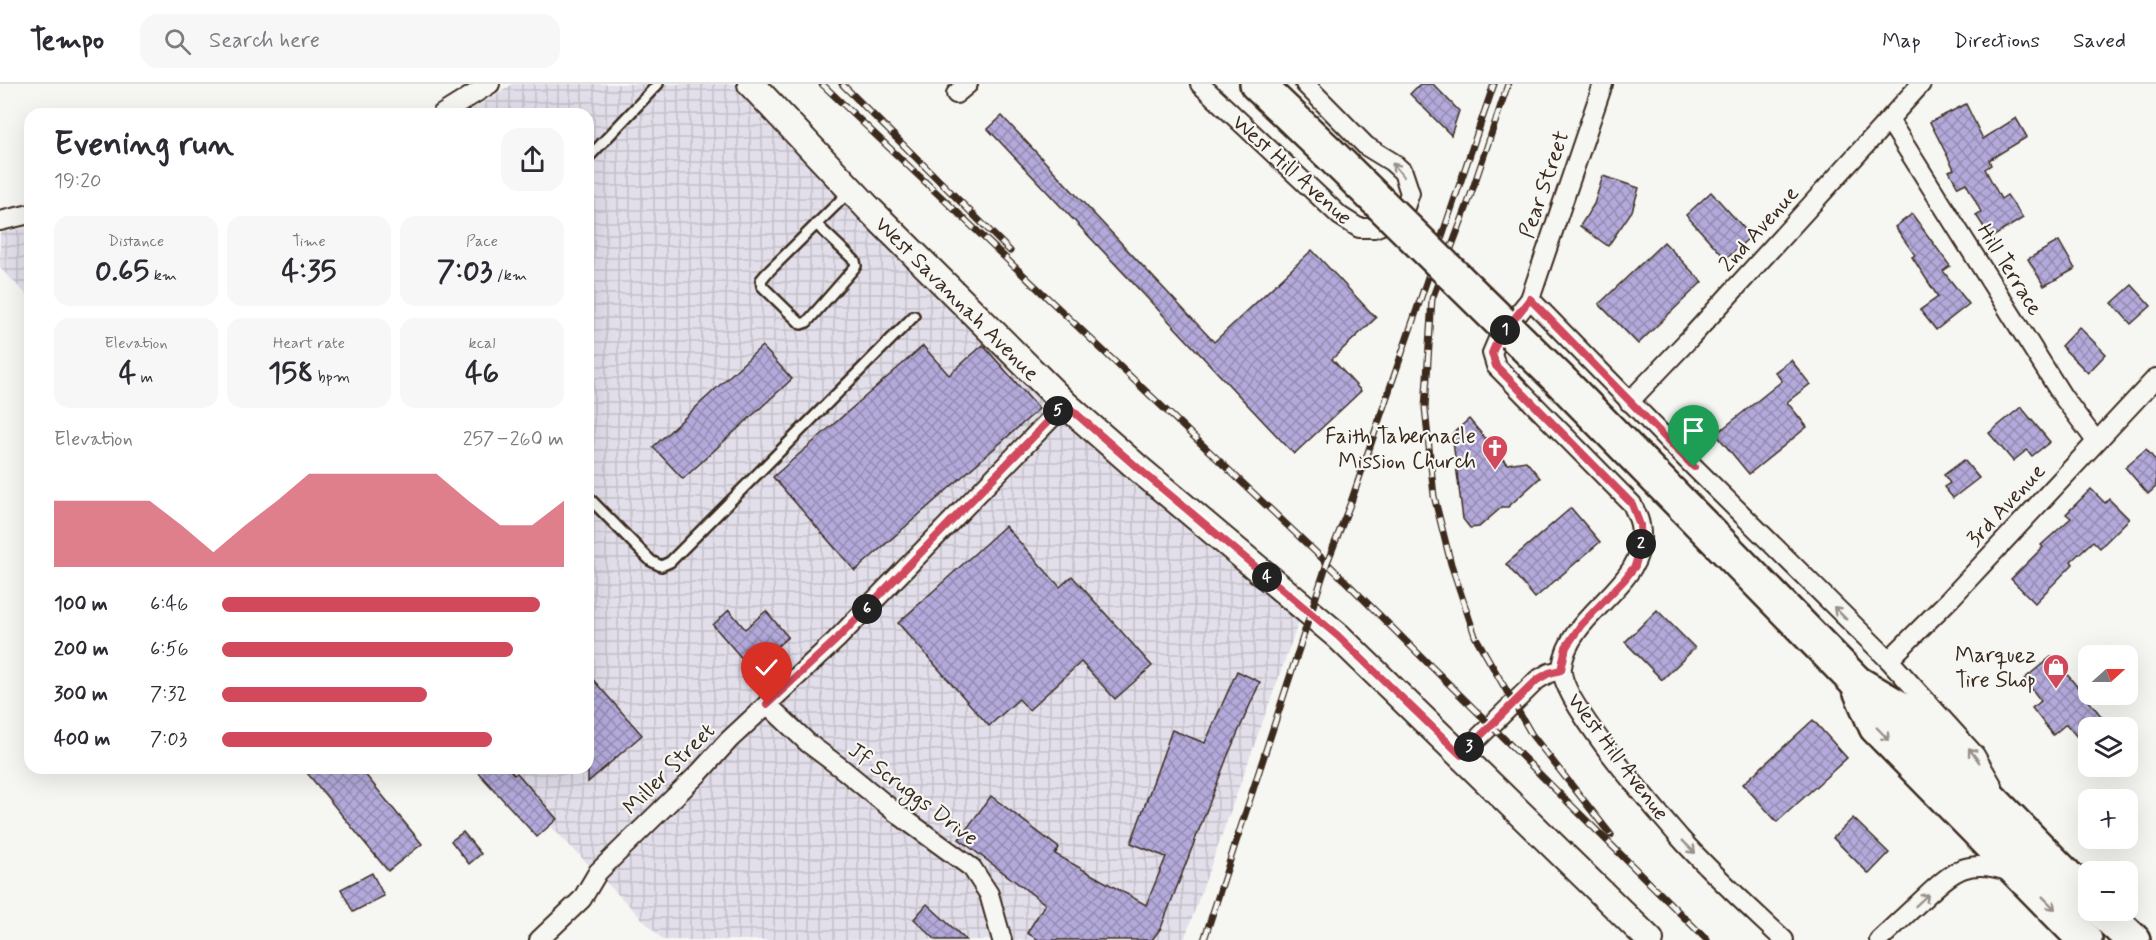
<!DOCTYPE html>
<meta charset="utf-8">
<style>
:root{--surface:#fff;--page:#f7f7f7;--text:#2b2b33;--muted:#7c7c81;--line:#e1e1e2;--accent:#d1495b}
body{margin:0;font-family:Mynerve,sans-serif;background:var(--page);color:var(--text);height:100vh;display:flex;flex-direction:column;font-size:22px;white-space:nowrap}
*{box-sizing:border-box;margin:0}
p{font-size:20px;color:var(--muted)}
.icon{flex:none;width:33px;height:33px;fill:none;stroke:currentColor;stroke-width:2;stroke-linecap:round;stroke-linejoin:round}
.map{position:relative;flex:1;overflow:hidden}
.drawer{position:absolute;left:24px;top:24px;width:570px;height:666px;display:flex;flex-direction:column;background:var(--surface);border-radius:18px;box-shadow:0 6px 24px #0002}
.drawer>*{flex:none}
.needle{width:39px;rotate:69deg}
.buttons{position:absolute;left:2078px;top:561px;display:grid;gap:12px}
.buttons a{display:grid;place-items:center;width:60px;height:60px;border-radius:12px;background:var(--surface);box-shadow:0 6px 24px #0002;font-size:30px}
.pin{position:absolute;display:grid;place-items:center;width:51px;height:51px;color:#fff;margin:-62px -26px;border-radius:50% 50% 50% 0;rotate:-45deg;box-shadow:0 0 6px #0007}
.pin .icon{rotate:45deg}
.km{position:absolute;width:30px;height:30px;margin:-15px;border-radius:50%;background:#222;color:#fff;font-size:16px;line-height:30px;text-align:center}
.round{display:grid;place-items:center;flex:none;width:63px;height:63px;border-radius:18px;background:var(--page)}
.overview{display:flex;align-items:center;justify-content:space-between;height:102px;padding:0 30px}
h1{font-size:33px;font-weight:700;line-height:45px}
.metrics{display:grid;grid-template-columns:repeat(3,1fr);gap:9px;height:102px;padding:6px 30px}
.metrics div{display:grid;align-content:center;border-radius:15px;background:var(--page);text-align:center}
.metrics b{font-size:30px;font-weight:700}
.metrics small{font-size:16px;font-weight:400}
.metrics p{font-size:16px}
.chart{height:168px;padding:12px 30px}
.chart p{display:flex;justify-content:space-between}
.chart svg{width:100%;height:108px;margin-top:6px;fill:var(--accent);opacity:.7}
ul{padding:0 30px;list-style:none;font-size:20px}
li{display:grid;grid-template-columns:96px 72px 1fr;align-items:center;height:45px}
li i{height:15px;border-radius:8px;background:var(--accent)}
header{display:flex;align-items:center;gap:36px;box-sizing:border-box;height:84px;padding:0 30px;background:var(--surface);border-bottom:2px solid var(--line)}
header strong{font-size:28px}
nav{display:flex;gap:33px;margin-inline-start:auto;font-size:21px}
.search{width:420px;height:54px;background:var(--page);display:flex;align-items:center;gap:15px;box-sizing:border-box;padding:0 21px;border-radius:18px;color:var(--muted);font-size:22px}
.map>svg:first-child{display:block}
.industrial{fill:url(#industrial-grid)}
.building{fill:url(#building-cross-hatch);stroke:#3b2a1e;stroke-width:1.5}
.lines{fill:none;stroke-linecap:round;stroke-linejoin:round}
.lane-casing{stroke:#3b2a1e;stroke-width:14}
.street-casing{stroke:#3b2a1e;stroke-width:22}
.secondary-casing{stroke:#3b2a1e;stroke-width:30}
.highway-casing{stroke:#3b2a1e;stroke-width:38}
.lane{stroke:#f6f6f2;stroke-width:9}
.street{stroke:#f6f6f2;stroke-width:18}
.secondary{stroke:#f6f6f2;stroke-width:26}
.highway{stroke:#f6f6f2;stroke-width:33}
.rail-casing{stroke:#3b2a1e;stroke-width:7}
.rail{stroke:#f6f6f2;stroke-width:4.5;stroke-dasharray:14;stroke-linecap:butt}
.highway-bridge-casing{stroke:#3b2a1e;stroke-width:38;stroke-linecap:butt}
.highway-bridge{stroke:#f6f6f2;stroke-width:33}
.oneway{stroke:#989088}
.route-casing{stroke:#fff;stroke-width:12}
.route{stroke:#d1495b;stroke-width:8}
.labels{text-anchor:middle;stroke-width:4.5;stroke-linejoin:round;paint-order:stroke}
.street-label{font-size:22px;fill:#3b2a1e;stroke:#f6f6f2}
.poi-label{font-size:22px;fill:#3b2a1e;stroke:#f6f6f2;text-anchor:end}
</style>
<header>
<strong>Tempo</strong>
<div class="search"><svg class="icon" aria-label="search" viewBox="0 0 24 24"><circle cx="10" cy="10" r="6"/><path d="M15 15l6 6"/></svg>Search here</div>
<nav><a>Map</a><a>Directions</a><a>Saved</a></nav>
</header>
<div class="map">
<svg width="2156" height="856" viewBox="0 0 2156 856">
<defs>
<pattern id="industrial-grid" width="8" height="8" patternUnits="userSpaceOnUse" patternTransform="scale(1.5)"><rect width="8" height="8" fill="#e2dfeb"/><path d="M0 4h8M4 0v8" fill="none" stroke="#c3c0c9"/></pattern>
<pattern id="building-cross-hatch" width="8" height="8" patternUnits="userSpaceOnUse" patternTransform="scale(1.5)"><rect width="8" height="8" fill="#b3aadb"/><path d="M0 0l8 8M0 8l8-8" fill="none" stroke="#938bb1"/></pattern>
</defs>
<rect width="100%" height="100%" fill="#f6f6f2"/>
<filter id="ink" filterUnits="userSpaceOnUse"><feTurbulence type="fractalNoise" baseFrequency=".0167" numOctaves="2"/><feDisplacementMap in="SourceGraphic" scale="12" xChannelSelector="R" yChannelSelector="G"/><feConvolveMatrix kernelMatrix="1 2 1 2 8 2 1 2 1" color-interpolation-filters="sRGB"/></filter>
<g filter="url(#ink)">
<g class="industrial">
<polygon points="513,0 738,0 882,150 1300,534 1184,856 663,856 493,684 588,684 588,30 465,30"/>
<polygon points="30,143 30,214 0,184 0,149"/>
</g>
<g class="building">
<polygon points="1420,0 1433,0 1459,27 1451,51 1410,10"/>
<polygon points="1966,20 1983,55 2016,34 2027,53 1989,76 1991,81 1985,85 2001,115 2007,111 2023,134 1991,154 1976,131 1981,128 1966,99 1958,103 1949,87 1954,85 1930,38"/>
<polygon points="1002,32 1214,258 1312,166 1376,234 1332,275 1361,307 1294,370 988,45"/>
<polygon points="1603,92 1639,104 1632,127 1608,162 1580,142 1594,120"/>
<polygon points="1711,108 1751,152 1726,175 1686,131"/>
<polygon points="1912,130 1950,182 1943,187 1969,220 1936,246 1920,226 1938,213 1912,173 1915,171 1895,143"/>
<polygon points="2059,157 2075,185 2044,202 2028,175"/>
<polygon points="1664,158 1702,198 1638,260 1599,220"/>
<polygon points="2132,201 2151,222 2131,240 2112,219"/>
<polygon points="2079,243 2106,270 2088,289 2061,262"/>
<polygon points="983,261 1039,325 855,487 773,393 923,262 949,291"/>
<polygon points="762,262 792,295 683,395 653,363"/>
<polygon points="1791,276 1810,300 1787,318 1807,343 1749,390 1716,350 1782,297 1775,288"/>
<polygon points="2021,323 2050,358 2032,372 2027,366 2013,377 1989,349"/>
<polygon points="1469,335 1507,380 1526,377 1540,394 1508,423 1502,423 1479,443 1470,444 1463,435 1452,350"/>
<polygon points="2146,365 2156,377 2156,403 2148,410 2125,383"/>
<polygon points="1964,376 1979,394 1953,414 1944,403 1950,399 1944,391"/>
<polygon points="2091,405 2105,419 2109,415 2129,435 2100,464 2093,457 2071,477 2073,480 2035,519 2011,495 2043,463 2041,461 2071,434 2066,430"/>
<polygon points="1571,424 1600,458 1535,514 1506,480"/>
<polygon points="1005,442 1060,503 1072,492 1152,582 1115,615 1081,578 1029,626 1019,615 989,642 898,539"/>
<polygon points="729,526 745,545 766,527 788,553 751,585 713,541"/>
<polygon points="1657,526 1695,564 1662,596 1625,558"/>
<polygon points="2052,572 2111,644 2088,644 2088,666 2066,640 2053,651 2032,624 2041,617 2024,595"/>
<polygon points="1237,587 1260,598 1228,671 1161,844 1152,856 1039,856 1027,849 1045,820 959,755 991,712 1059,764 1055,770 1146,821 1166,773 1131,759 1172,646 1205,659"/>
<polygon points="588,590 642,651 588,698"/>
<polygon points="1813,636 1847,674 1777,738 1743,700"/>
<polygon points="303,684 360,684 422,760 388,787"/>
<polygon points="474,684 509,684 514,691 517,689 557,735 537,753"/>
<polygon points="1853,734 1889,769 1869,790 1833,754"/>
<polygon points="463,748 481,770 469,780 451,757"/>
<polygon points="372,789 384,812 353,828 341,805"/>
<polygon points="927,820 966,856 936,856 914,835"/>
</g>
<g class="lines">
<g class="lane-casing">
<g id="lane">
<polyline points="588,74 658,0"/>
<polyline points="816,140 855,177 856,182 807,238 801,240 762,202 761,196 766,190 849,108"/>
<polyline points="588,413 651,477 661,482 670,478 914,232"/>
</g>
</g>
<g class="street-casing">
<g id="street">
<polyline points="1200,0 1340,132 1359,144 1374,144 1387,139 1404,126 1410,109 1403,88 1392,78 1366,62 1305,0"/>
<path d="M1603,0L1530,215L1498,255L1492,269L1496,282L1632,420C1635,427 1639,434 1640,441C1652,502 1569,525 1562,583C1558,615 1656,726 1680,754C1712,790 1749,823 1784,856"/>
<polyline points="956,10 968,0"/>
<polyline points="442,30 490,0"/>
<polyline points="1889,36 2063,313 2096,357"/>
<polyline points="0,137 30,130"/>
<polyline points="1530,215 1694,383 1889,576 1975,671 1993,702"/>
<polyline points="1629,318 1691,253 1921,0"/>
<polyline points="1889,576 1949,516 2156,294"/>
<polyline points="767,620 808,659 840,683 895,728 972,784 989,810 1002,856"/>
<polyline points="1461,671 1537,596 1549,589 1561,586"/>
<polyline points="539,856 582,815 598,788 700,688 729,656 836,556 1065,320"/>
<path d="M1879,856C1894,842 1909,828 1924,814C1954,786 1968,773 2011,788"/>
</g>
</g>
<g class="secondary-casing">
<polyline id="secondary" points="751,0 871,127 1065,320 1139,385 1338,552 1650,856"/>
</g>
<g class="highway-casing">
<g id="highway">
<polyline points="1257,0 1329,69"/>
<polyline points="1563,299 1857,599 1903,626 2088,814"/>
<polyline points="1857,599 1876,643 2085,856"/>
<polyline points="2101,826 2133,856"/>
</g>
</g>
<use href="#lane" class="lane"/>
<use href="#street" class="street"/>
<use href="#secondary" class="secondary"/>
<use href="#highway" class="highway"/>
<g class="rail-casing">
<g id="rail">
<polyline points="822,0 1327,479 1707,856"/>
<polyline points="842,0 1010,167"/>
<polyline points="1508,0 1467,122 1432,215 1425,324 1434,412 1451,480 1475,552 1532,651 1611,751"/>
<polyline points="1204,856 1327,479 1351,418 1494,0"/>
</g>
</g>
<use href="#rail" class="rail"/>
<g class="highway-bridge-casing">
<polyline id="highway-bridge" points="1329,69 1563,299"/>
</g>
<use href="#highway-bridge" class="highway-bridge"/>
</g>
<defs><path id="oneway-shaft" d="M-6 0H5M1.5-3L5.5 0L1.5 3" fill="none" stroke-width="1.6" stroke-linecap="round" stroke-linejoin="round" transform="scale(1.5)"/></defs>
<g class="oneway">
<use href="#oneway-shaft" transform="translate(1398 86) rotate(-130)"/>
<use href="#oneway-shaft" transform="translate(1840 529) rotate(-135)"/>
<use href="#oneway-shaft" transform="translate(1883 650) rotate(46)"/>
<use href="#oneway-shaft" transform="translate(1974 671) rotate(-126)"/>
<use href="#oneway-shaft" transform="translate(1689 763) rotate(45)"/>
<use href="#oneway-shaft" transform="translate(1922 816) rotate(-43)"/>
<use href="#oneway-shaft" transform="translate(2049 819) rotate(45)"/>
</g>
</g>
<g class="lines" filter="url(#ink)">
<g class="route-casing">
<polyline id="route" points="767,620 836,556 1065,320 1139,385 1338,552 1461,671 1537,596 1549,589 1561,586 1566,563 1581,541 1624,496 1635,482 1641,461 1640,441 1632,420 1496,282 1492,269 1498,255 1530,215 1694,383"/>
</g>
<use href="#route" class="route"/>
</g>
<defs>
<g id="church-pin" transform="scale(1.35)"><path d="M0 17L-7.5 6A9.5 9.5 0 1 1 7.5 6Z" fill="#d1495b" stroke="#f6f6f2"/><path d="M-1.2-6h2.4v3.5h3.3v2.4h-3.3V6h-2.4V-.1h-3.3v-2.4h3.3Z" fill="#fff"/></g>
<g id="shop-pin" transform="scale(1.35)"><path d="M0 17L-7.5 6A9.5 9.5 0 1 1 7.5 6Z" fill="#d1495b" stroke="#f6f6f2"/><path d="M-5-2.5h2.3a2.7 3.5 0 0 1 5.4 0H5L5.5 6h-11ZM-1.5-2.5h3a1.5 2.3 0 0 0-3 0Z" fill="#fff"/></g>
</defs>
<g fill-rule="evenodd">
<use href="#church-pin" x="1495" y="364"/>
<use href="#shop-pin" x="2056" y="583"/>
</g>
<g class="labels">
<g class="street-label">
<text transform="translate(1293 85) rotate(42)" y="8">West Hill Avenue</text>
<text transform="translate(1543 100) rotate(-71)" y="8">Pear Street</text>
<text transform="translate(1758 144) rotate(-48)" y="8">2nd Avenue</text>
<text transform="translate(2011 185) rotate(58)" y="8">Hill Terrace</text>
<text transform="translate(958 214) rotate(45)" y="8">West Savannah Avenue</text>
<text transform="translate(2005 420) rotate(-47)" y="8">3rd Avenue</text>
<text transform="translate(1619 672) rotate(53)" y="8">West Hill Avenue</text>
<text transform="translate(668 684) rotate(-45)" y="8">Miller Street</text>
<text transform="translate(914 709) rotate(37)" y="8">Jf Scruggs Drive</text>
</g>
<g class="poi-label">
<text x="1476" y="359">Faith Tabernacle<tspan x="1476" dy="25">Mission Church</tspan></text>
<text x="2036" y="578">Marquez<tspan x="2036" dy="25">Tire Shop</tspan></text>
</g>
</g>
</svg>
<div class="buttons">
<a><svg class="needle" viewBox="-14 -14 28 28"><path d="M0-13l5 13h-10z" fill="#e53935"/><path d="M0 13l5-13h-10z" fill="#7c7c81"/></svg></a>
<a><svg class="icon" aria-label="layers" viewBox="0 0 24 24"><path d="M12 4l9 5-9 5-9-5zM3 14l9 5 9-5"/></svg></a>
<a>+</a>
<a>−</a>
</div>
<div class="pin" style="left:1694px;top:383px;background:#1e9e55"><svg class="icon" aria-label="arrive" viewBox="0 0 24 24"><path d="M6 21V4h12l-3 4 3 4H6"/></svg></div>
<div class="pin" style="left:767px;top:620px;background:#d93025"><svg class="icon" aria-label="check" viewBox="0 0 24 24"><path d="M5 12l5 5 9-10"/></svg></div>
<b class="km" style="left:1505px;top:246px">1</b>
<b class="km" style="left:1641px;top:460px">2</b>
<b class="km" style="left:1469px;top:663px">3</b>
<b class="km" style="left:1267px;top:493px">4</b>
<b class="km" style="left:1058px;top:327px">5</b>
<b class="km" style="left:867px;top:525px">6</b>
<section class="drawer">
<div class="overview"><div><h1>Evening run</h1><p>19:20</p></div><a class="round"><svg class="icon" aria-label="share" viewBox="0 0 24 24"><path d="M12 15V3M7 8l5-5 5 5M5 13v7h14v-7"/></svg></a></div>
<div class="metrics">
<div><p>Distance</p><b>0.65<small> km</small></b></div>
<div><p>Time</p><b>4:35</b></div>
<div><p>Pace</p><b>7:03<small> /km</small></b></div>
</div>
<div class="metrics">
<div><p>Elevation</p><b>4<small> m</small></b></div>
<div><p>Heart rate</p><b>158<small> bpm</small></b></div>
<div><p>kcal</p><b>46</b></div>
</div>
<div class="chart"><p><span>Elevation</span>257–260 m</p>
<svg viewBox="0 0 160 44" preserveAspectRatio="none"><path d="M0 44V17L10 17L20 17L30 17L40 27L50 38L60 27L70 17L80 6L90 6L100 6L110 6L120 6L130 17L140 27L150 27L160 17V44z"/></svg>
</div>
<ul>
<li><b>100 m</b>6:46<i style="width:93%"></i></li>
<li><b>200 m</b>6:56<i style="width:85%"></i></li>
<li><b>300 m</b>7:32<i style="width:60%"></i></li>
<li><b>400 m</b>7:03<i style="width:79%"></i></li>
</ul>
</section>
</div>
